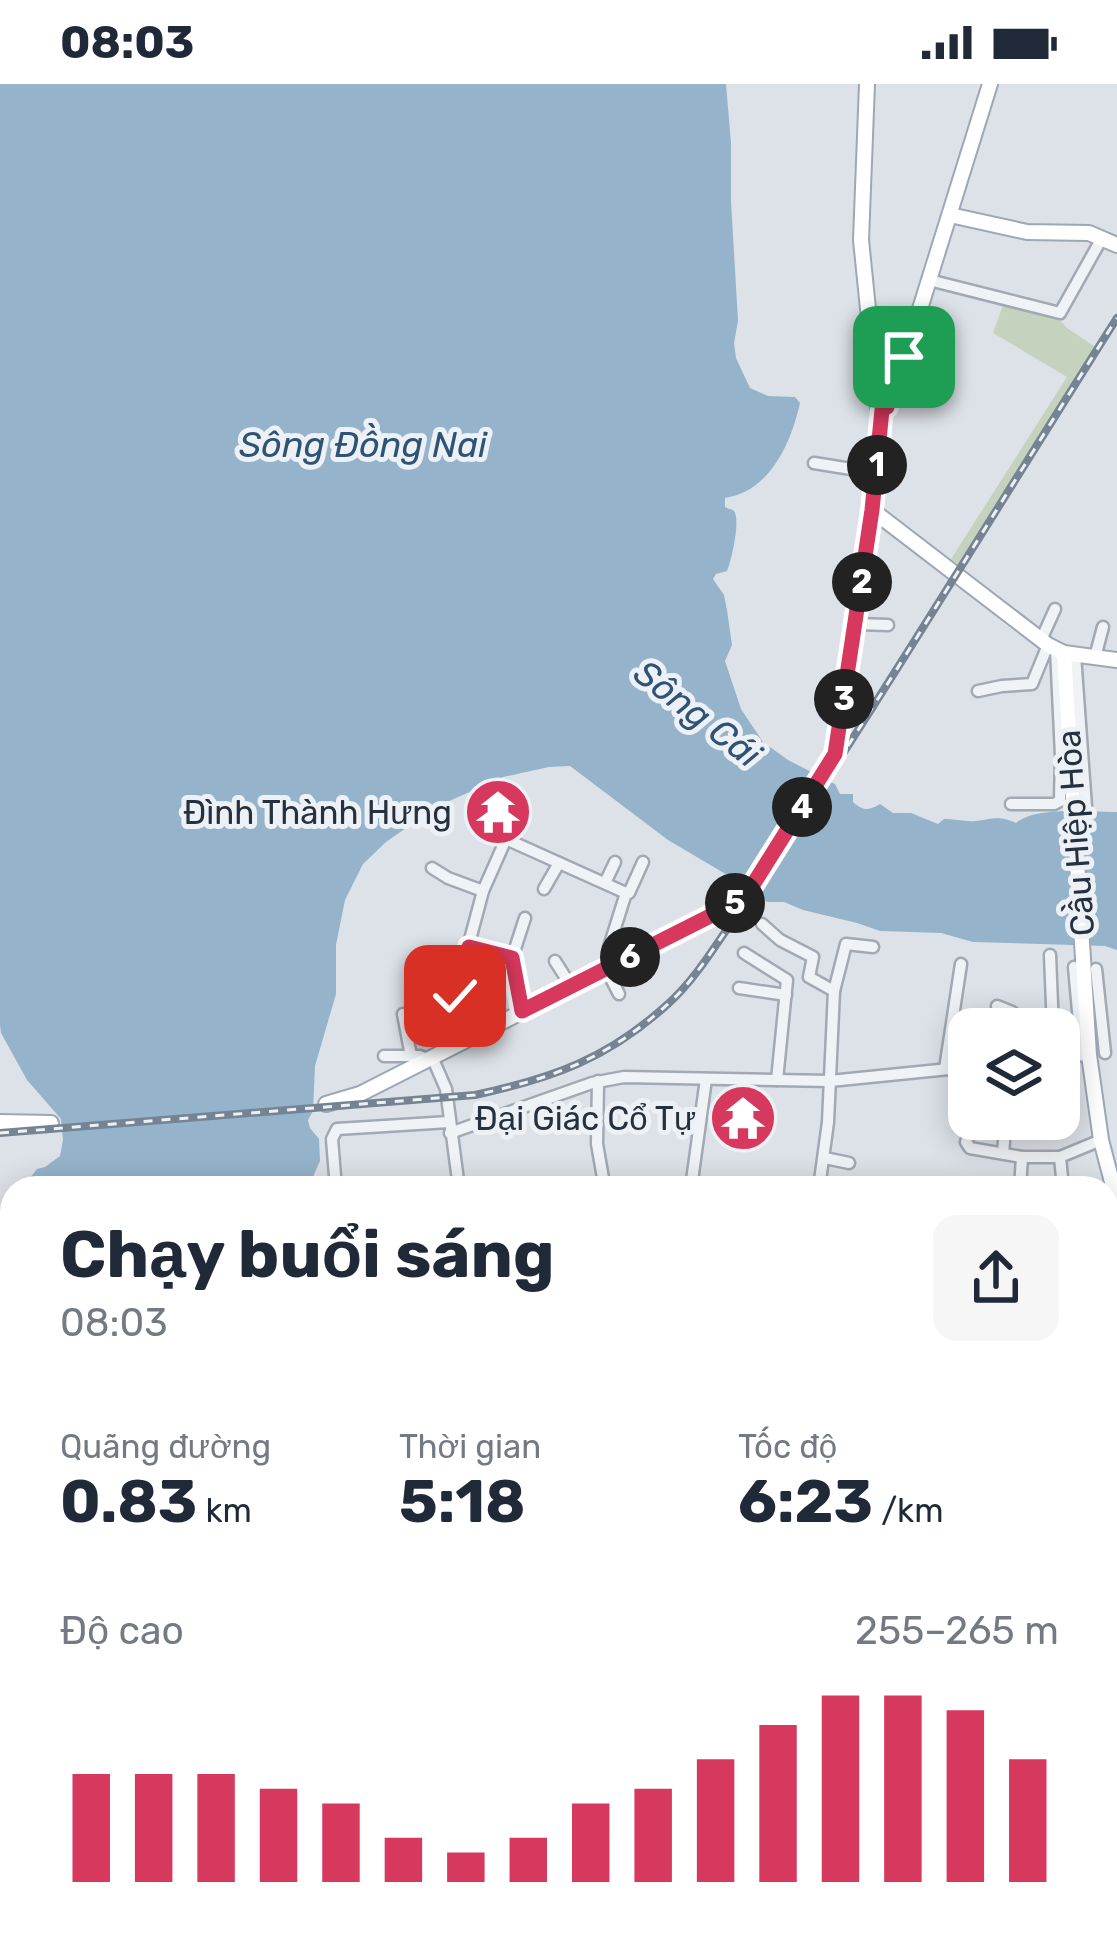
<!DOCTYPE html>
<html lang="vi">
<meta charset="utf-8">
<style>
:root{--surface:#fff;--page:#f6f6f7;--text:#1f2937;--muted:#747a83;--accent:#d7385e}
body{margin:0;font-family:Rubik,sans-serif;background:var(--page);color:var(--text);height:100vh;display:flex;flex-direction:column;font-size:45px;white-space:nowrap}
*{box-sizing:border-box;margin:0}
p{font-size:39px;color:var(--muted)}
.icon{flex:none;width:66px;height:66px;fill:none;stroke:currentColor;stroke-width:2;stroke-linecap:round;stroke-linejoin:round}
.map{position:relative;flex:1;overflow:hidden}
.sheet{position:absolute;left:0px;top:1092px;width:1119px;height:771px;display:flex;flex-direction:column;background:var(--surface);border-radius:36px 36px 0 0;box-shadow:0 6px 30px #0003}
.sheet>*{flex:none}
.fabs{position:absolute;left:948px;top:924px;display:grid;gap:24px}
.fabs a{display:grid;place-items:center;width:132px;height:132px;border-radius:24px;background:var(--surface);box-shadow:0 6px 30px #0003;font-size:60px}
.pin{position:absolute;display:grid;place-items:center;width:102px;height:102px;color:#fff;margin:-51px;border-radius:24px;box-shadow:0 6px 18px #0006}
.km{position:absolute;width:60px;height:60px;margin:-30px;border-radius:50%;background:#222;color:#fff;font-size:33px;line-height:60px;text-align:center}
.round{display:grid;place-items:center;flex:none;width:126px;height:126px;border-radius:24px;background:var(--page)}
.overview{display:flex;align-items:center;justify-content:space-between;height:204px;padding:0 60px}
h1{font-size:66px;font-weight:700;line-height:90px}
.figures{display:grid;grid-template-columns:repeat(3,1fr);gap:18px;height:204px;padding:12px 60px}
.figures div{display:grid;align-content:center}
.figures b{font-size:60px;font-weight:700}
.figures small{font-size:33px;font-weight:400}
.figures p{font-size:33px}
.chart{height:336px;padding:24px 60px}
.chart p{display:flex;justify-content:space-between}
.chart svg{width:100%;height:216px;margin-top:12px;stroke:var(--accent);stroke-width:6}
.status{display:flex;justify-content:space-between;align-items:center;height:84px;padding:0 60px;background:var(--surface);direction:ltr}
.status svg{height:33px;fill:currentColor}
.map>svg:first-child{display:block}
.green{fill:#c5d3be}
.water{fill:#95b4cb}
.lines{fill:none;stroke-linecap:round;stroke-linejoin:round}
.minor-casing{stroke:#a2a9b2;stroke-width:15}
.major-casing{stroke:#9ca8b5;stroke-width:18}
.minor{stroke:#f0f3f6;stroke-width:10}
.major{stroke:#fff;stroke-width:14}
.rail-casing{stroke:#768393;stroke-width:8}
.rail{stroke:#edf1f6;stroke-width:3;stroke-dasharray:9;stroke-linecap:butt}
.route-casing{stroke:#fff;stroke-width:24}
.route{stroke:#d7385e;stroke-width:15}
.labels{text-anchor:middle;stroke-width:10;stroke-linejoin:round;paint-order:stroke}
.poi-label{font-size:33px;fill:#263140;stroke:#edf1f6;text-anchor:end}
.street-label{font-size:33px;fill:#263140;stroke:#edf1f6}
.water-label{font-size:36px;font-style:italic;fill:#2d5476;stroke:#edf1f6}
</style>
<div class="status"><b>08:03</b><svg viewBox="0 0 49 12"><path d="M0 12V9h3v3zM5 12V6h3v6zM10 12V3h3v9zM15 12V0h3v12zM26 1h20v11H26zM47 4h2v5h-2z"/></svg></div>
<div class="map">
<svg width="1117" height="1862" viewBox="0 0 1117 1862">
<rect width="100%" height="100%" fill="#dde2e8"/>
<polygon class="green" points="1004,218 1056,232 1067,244 1097,264 958,480 951,475 1067,293 993,249"/>
<g class="water">
<path d="M0,0H726L731,59V117L738,237L734,259L736,274L750,304L768,312L795,313L800,319C791,360 769,408 725,414V423C728,425 732,425 734,427C741,436 731,478 727,487L716,490L713,495L724,511L727,526L732,561L725,577L741,625L763,658L788,676L835,700L840,710H853V718C863,727 868,727 880,720L893,729H911L938,740L944,735C954,735 966,738 976,737C992,735 999,731 1016,739C1035,722 1090,728 1117,728V866L1105,862L973,858L941,849L880,847L857,839L803,826L784,818H767L763,815L761,805L752,798L734,795L668,756L570,682L549,683L503,693L436,723L386,758L363,780L345,816L336,861V910L315,982L313,1027L308,1036L310,1044L319,1055L320,1077L308,1104H22L37,1085L45,1083L60,1072L63,1056L61,1035L27,996L1,949L0,941Z"/>
<polygon points="12,1120 12,1851 334,1851 336,1862 0,1862 0,1129"/>
</g>
<g class="lines">
<g class="minor-casing">
<g id="minor">
<polyline points="929,196 1060,229 1102,154"/>
<polyline points="814,379 876,389"/>
<polyline points="856,540 888,541"/>
<polyline points="1041,556 1055,525"/>
<polyline points="1075,571 1086,723"/>
<polyline points="1095,573 1103,543"/>
<polyline points="978,607 1002,602 1032,600 1048,561"/>
<polyline points="1011,720 1054,720 1060,717 1061,672 1056,565"/>
<polyline points="472,725 485,742 506,755 626,809 609,863 609,883"/>
<polyline points="432,784 448,794 483,807"/>
<polyline points="605,799 615,778"/>
<polyline points="544,805 559,779"/>
<polyline points="629,809 643,778"/>
<polyline points="762,840 780,856 813,873 809,893 834,907"/>
<polyline points="469,863 497,868 512,874"/>
<polyline points="744,869 787,896 777,996"/>
<polyline points="1050,871 1053,945"/>
<polyline points="555,877 571,902"/>
<polyline points="1074,883 1082,971"/>
<polyline points="606,885 619,910"/>
<polyline points="1096,885 1105,969"/>
<polyline points="739,904 786,911"/>
<polyline points="997,922 1012,928 1012,945"/>
<polyline points="522,927 512,874 525,834"/>
<polyline points="403,930 411,972"/>
<polyline points="450,963 447,953 448,938 483,807 506,755"/>
<polyline points="384,972 420,972 427,975"/>
<polyline points="432,973 446,1005 459,1104"/>
<polyline points="1059,974 1084,971"/>
<polyline points="945,985 961,880"/>
<polyline points="598,997 597,1060 603,1094"/>
<polyline points="975,1035 966,1058 970,1064 1022,1073 1060,1073"/>
<polyline points="450,1049 592,999 624,993 830,997 969,983"/>
<polyline points="1003,1069 1006,1035"/>
<polyline points="825,1074 849,1079"/>
<polyline points="805,1103 810,1104"/>
<polyline points="336,1104 332,1055 337,1045 449,1038"/>
<polyline points="691,1104 706,995"/>
<polyline points="819,1104 828,1038 834,907 846,860 873,863"/>
<polyline points="1020,1104 1022,1073"/>
<polyline points="1063,1104 1060,1073 1101,1056"/>
<polyline points="1107,1158 1117,1156"/>
<polyline points="1107,1405 1117,1415"/>
<polyline points="1107,1459 1117,1459"/>
<polyline points="1107,1517 1117,1518"/>
<polyline points="1107,1559 1117,1556"/>
<polyline points="1107,1681 1117,1685"/>
<polyline points="1107,1751 1117,1754"/>
<polyline points="377,1855 428,1856"/>
</g>
</g>
<g class="major-casing">
<g id="major">
<polyline points="867,0 861,156 878,323"/>
<polyline points="950,131 1027,148 1089,149 1117,161"/>
<polyline points="872,426 1048,561 1064,569 1117,576"/>
<polyline points="1064,569 1089,971 1101,1056 1117,1117"/>
<polyline points="326,1020 360,1010 732,821 749,807 835,671 872,426 882,326 888,321 884,315 905,273 990,0"/>
<polyline points="0,1038 51,1039"/>
</g>
</g>
<use href="#minor" class="minor"/>
<use href="#major" class="major"/>
<g class="rail-casing">
<path id="rail" d="M0,1049L475,1011C553,994 608,975 669,919C691,899 708,873 725,848C753,808 779,767 806,727C912,564 1013,398 1117,234"/>
</g>
<use href="#rail" class="rail"/>
</g>
<g class="lines">
<g class="route-casing">
<polyline id="route" points="455,912 469,863 512,874 522,927 732,821 749,807 835,670 872,426 882,326 887,323 884,315 904,273"/>
</g>
<use href="#route" class="route"/>
</g>
<defs>
<g id="temple-disc" transform="scale(3.45)"><circle r="9.5" fill="#d7385e" stroke="#edf1f6"/><path d="M0-6L5-2H3V0L6.5 2.5H4V6H1.5V3h-3V6H-4V2.5H-6.5L-3 0V-2H-5Z" fill="#fff"/></g>
</defs>
<g fill-rule="evenodd">
<use href="#temple-disc" x="498" y="728"/>
<use href="#temple-disc" x="743" y="1034"/>
</g>
<g class="labels">
<g class="poi-label">
<text x="452" y="740">Đình Thành Hưng</text>
<text x="696" y="1046">Đại Giác Cổ Tự</text>
</g>
<g class="street-label">
<text transform="translate(1075 749) rotate(-94)" y="12">Cầu Hiệp Hòa</text>
</g>
<g class="water-label">
<text x="363" y="373">Sông Đồng Nai</text>
<text transform="translate(698 629) rotate(38)" y="13">Sông Cái</text>
</g>
</g>
</svg>
<div class="fabs">
<a><svg class="icon" aria-label="layers" viewBox="0 0 24 24"><path d="M12 4l9 5-9 5-9-5zM3 14l9 5 9-5"/></svg></a>
</div>
<div class="pin" style="left:904px;top:273px;background:#1e9e55"><svg class="icon" aria-label="arrive" viewBox="0 0 24 24"><path d="M6 21V4h12l-3 4 3 4H6"/></svg></div>
<div class="pin" style="left:455px;top:912px;background:#d93025"><svg class="icon" aria-label="check" viewBox="0 0 24 24"><path d="M5 12l5 5 9-10"/></svg></div>
<b class="km" style="left:877px;top:381px">1</b>
<b class="km" style="left:862px;top:498px">2</b>
<b class="km" style="left:844px;top:615px">3</b>
<b class="km" style="left:802px;top:723px">4</b>
<b class="km" style="left:735px;top:819px">5</b>
<b class="km" style="left:630px;top:873px">6</b>
<section class="sheet">
<div class="overview"><div><h1>Chạy buổi sáng</h1><p>08:03</p></div><a class="round"><svg class="icon" aria-label="share" viewBox="0 0 24 24"><path d="M12 15V3M7 8l5-5 5 5M5 13v7h14v-7"/></svg></a></div>
<div class="figures">
<div><p>Quãng đường</p><b>0.83<small> km</small></b></div>
<div><p>Thời gian</p><b>5:18</b></div>
<div><p>Tốc độ</p><b>6:23<small> /km</small></b></div>
</div>
<div class="chart"><p><span>Độ cao</span>255–265 m</p>
<svg viewBox="0 0 160 44" preserveAspectRatio="none"><path d="M5 44V22M15 44V22M25 44V22M35 44V25M45 44V28M55 44V35M65 44V38M75 44V35M85 44V28M95 44V25M105 44V19M115 44V12M125 44V6M135 44V6M145 44V9M155 44V19"/></svg>
</div>
</section>
</div>
